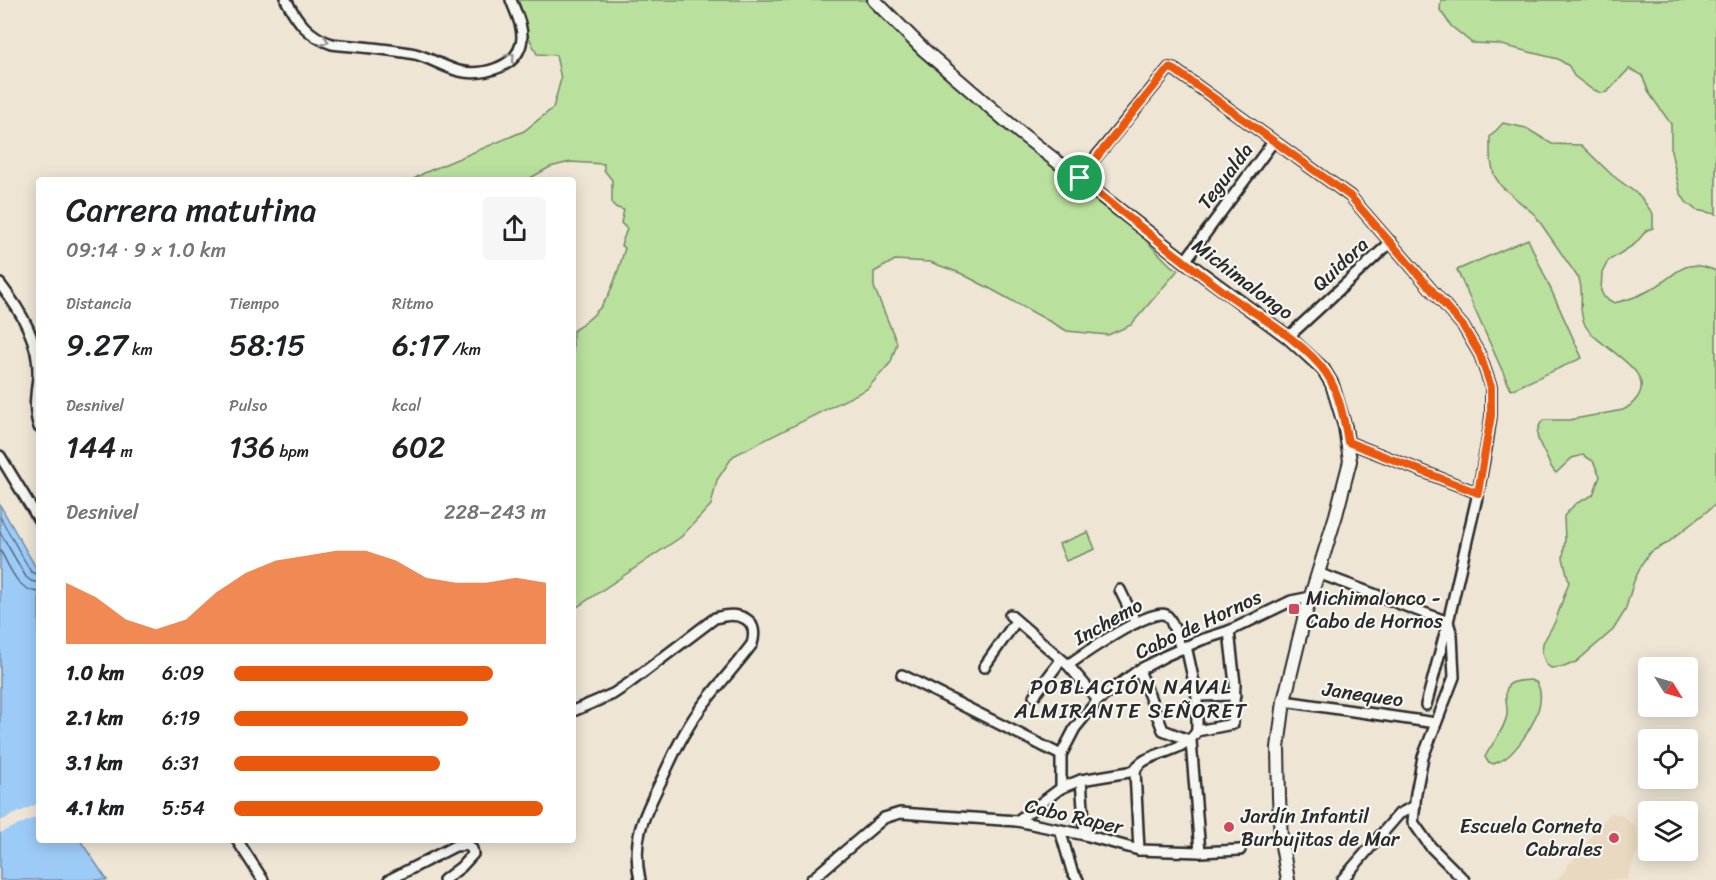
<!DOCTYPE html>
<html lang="es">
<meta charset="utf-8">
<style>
:root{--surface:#fff;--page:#f6f6f6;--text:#202124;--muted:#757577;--accent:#ea580c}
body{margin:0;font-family:Sriracha,sans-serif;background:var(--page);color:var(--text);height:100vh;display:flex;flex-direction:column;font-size:22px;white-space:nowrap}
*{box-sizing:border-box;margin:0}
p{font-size:20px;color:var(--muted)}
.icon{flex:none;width:33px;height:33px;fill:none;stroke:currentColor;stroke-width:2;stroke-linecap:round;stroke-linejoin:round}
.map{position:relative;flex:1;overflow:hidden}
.side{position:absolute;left:36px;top:177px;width:540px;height:666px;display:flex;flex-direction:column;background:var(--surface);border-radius:6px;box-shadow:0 3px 15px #0003}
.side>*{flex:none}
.needle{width:39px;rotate:127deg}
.tools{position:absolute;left:1638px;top:657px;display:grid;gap:12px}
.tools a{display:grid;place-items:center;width:60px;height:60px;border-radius:6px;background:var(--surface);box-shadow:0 3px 15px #0003;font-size:30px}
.pin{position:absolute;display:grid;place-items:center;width:51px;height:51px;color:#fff;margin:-26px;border:3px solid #fff;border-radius:50%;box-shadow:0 2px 6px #0007}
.round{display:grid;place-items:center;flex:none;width:63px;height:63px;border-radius:6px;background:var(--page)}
.summary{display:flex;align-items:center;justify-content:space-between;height:102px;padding:0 30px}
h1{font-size:33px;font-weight:600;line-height:45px}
.stats{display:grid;grid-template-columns:repeat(3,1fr);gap:9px;height:102px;padding:6px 30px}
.stats div{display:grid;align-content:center}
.stats b{font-size:30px;font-weight:600}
.stats small{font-size:16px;font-weight:400}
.stats p{font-size:16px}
.chart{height:168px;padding:12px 30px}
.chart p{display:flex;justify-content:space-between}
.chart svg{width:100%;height:108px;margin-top:6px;fill:var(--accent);opacity:.7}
ul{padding:0 30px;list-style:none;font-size:20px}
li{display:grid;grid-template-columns:96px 72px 1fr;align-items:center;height:45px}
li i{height:15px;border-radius:8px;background:var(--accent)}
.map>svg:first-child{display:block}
.built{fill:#e9d9c0}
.green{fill:#b9e19d;stroke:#728664;stroke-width:1.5}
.water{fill:#9dcbf8;stroke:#6f8ba6;stroke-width:1.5}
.pier{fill:#eee5d5}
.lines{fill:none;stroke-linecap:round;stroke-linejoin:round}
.shore{stroke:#596b7d;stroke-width:1.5}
.street-casing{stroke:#2b2b2b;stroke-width:14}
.secondary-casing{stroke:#2b2b2b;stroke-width:16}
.street{stroke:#f6f6f2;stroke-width:9}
.secondary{stroke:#f6f6f2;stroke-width:12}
.oneway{stroke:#90908e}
.route-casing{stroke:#fff;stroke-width:12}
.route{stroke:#ea580c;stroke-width:8}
.poi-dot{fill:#d1495b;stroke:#f6f6f2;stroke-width:2}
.labels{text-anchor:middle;stroke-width:4.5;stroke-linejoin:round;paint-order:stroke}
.street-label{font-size:20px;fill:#2b2b2b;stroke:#f6f6f2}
.poi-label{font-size:20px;fill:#2b2b2b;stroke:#f6f6f2;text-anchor:start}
.neighbourhood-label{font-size:21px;letter-spacing:1.5px;fill:#2b2b2b;stroke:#f6f6f2}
</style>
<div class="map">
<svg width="1716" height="880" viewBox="0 0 1716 880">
<rect width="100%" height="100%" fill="#eee5d5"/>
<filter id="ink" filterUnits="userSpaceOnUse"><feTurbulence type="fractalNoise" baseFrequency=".0167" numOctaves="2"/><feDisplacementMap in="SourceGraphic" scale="12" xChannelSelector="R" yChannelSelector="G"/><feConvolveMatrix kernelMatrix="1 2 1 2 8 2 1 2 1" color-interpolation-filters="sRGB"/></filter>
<g filter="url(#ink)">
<polygon class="built" points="1610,813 1620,814 1636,827 1638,848 1627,880 1557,880"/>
<g class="green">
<path d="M511,0H874L1105,199L1171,266L1178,270L1131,325L1108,335L1067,331L987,287L960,273L930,262L895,260L874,272V287L897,343L891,362L867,389L733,456L717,480L711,505L681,537L577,607H573V331C610,307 613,287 625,248L621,245L627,229L621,223L624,210L615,207L612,203V180L604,170V164L570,162L550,167L527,180H412L424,173L524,131L553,108L561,79L556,55L537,54Z"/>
<polygon points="1441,0 1716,0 1716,214 1696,210 1686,202 1680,192 1671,151 1671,124 1649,93 1642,75 1629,69 1607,92 1601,93 1590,88 1574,76 1569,66 1558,59 1497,44 1472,43 1451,26 1440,10"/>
<path d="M1503,123L1526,128L1552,144L1581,145L1612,175L1640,196L1653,214V228L1647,230L1635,244L1608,261L1602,273L1601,291L1604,297L1614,303C1629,300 1644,294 1657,286C1681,270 1685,258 1716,271V504L1666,544L1650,552L1643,562L1634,581L1625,611L1613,630L1576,662L1564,667L1551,668L1546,664L1542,653L1543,643L1555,622L1569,582L1563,558L1565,540L1564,516L1575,504L1593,495L1600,476L1593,461L1583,455L1572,458L1556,473C1550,467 1549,463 1546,456C1539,442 1532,434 1543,420H1569L1623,410C1629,407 1633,404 1637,398C1658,370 1596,347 1585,325C1577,308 1585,296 1579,279L1535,215L1501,186L1494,175L1490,156V137Z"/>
<polygon points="1528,239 1582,358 1511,390 1457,270"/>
<polygon points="1088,532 1095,549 1066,561 1059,544"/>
<path d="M1530,680L1536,682C1551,702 1523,744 1507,757C1503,760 1498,762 1494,764L1488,762L1485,757C1492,743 1504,731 1507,715C1508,706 1503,693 1508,686C1512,680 1523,681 1530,680Z"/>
</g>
<polygon class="water" points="0,505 39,573 39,780 37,787 39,791 39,840 80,840 107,880 0,880"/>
<polygon class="pier" points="39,803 39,816 0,833 0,821"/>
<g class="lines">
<g class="shore">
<polyline points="0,517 31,572 39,575"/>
<polyline points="0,532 26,577 31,581 39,583"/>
<path d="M0,550C10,567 17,591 39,592"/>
</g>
<g class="street-casing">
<g id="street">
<path d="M286,0C297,21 309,37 332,44C360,47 388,49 415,54C430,58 444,67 459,71C479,76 515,69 521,44C525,30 516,13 511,0"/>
<polyline points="1079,178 1169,68 1175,70 1350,196 1463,326 1480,355 1491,387 1491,416 1487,443 1478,493 1448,622 1426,705"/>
<polyline points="1185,261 1273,142"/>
<path d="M0,284C21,311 40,342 38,377C36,396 33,409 39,427"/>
<polyline points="1288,337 1391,242"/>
<polyline points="1348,442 1478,493"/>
<polyline points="0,456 39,520"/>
<polyline points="1318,573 1448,622 1452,635 1454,677 1423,757 1416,793 1413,822 1430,846 1464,880"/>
<polyline points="1120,590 1136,623"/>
<polyline points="1010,615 1068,665 1098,700"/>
<polyline points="1186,646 1197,696 1197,731"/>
<path d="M1068,665C1082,655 1151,607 1166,615C1172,618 1178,641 1181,649"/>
<polyline points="984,667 1016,621"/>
<polyline points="1139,670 1163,730 1191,741 1200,852"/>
<polyline points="902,675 1061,755"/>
<polyline points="1034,696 1061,660"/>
<polyline points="1197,696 1235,695"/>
<polyline points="1284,701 1436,723"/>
<path d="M573,711L613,694L628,684L715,618C737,611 760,617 752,644C735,667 716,687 700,709C684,731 673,755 662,779C644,815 631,839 640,880"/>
<polyline points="1081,780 1085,835"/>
<polyline points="1061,788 1061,755 1075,728 1098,700 1139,670 1165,656 1201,640 1229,631 1291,601 1311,597"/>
<polyline points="1017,821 1061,788 1081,780 1135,771"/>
<polyline points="1060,830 1072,871 1078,880"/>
<polyline points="237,840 263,880"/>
<path d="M1139,850L1135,771C1141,752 1183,755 1197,731L1233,724L1235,684L1229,631"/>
<polyline points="389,880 455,846 467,845 472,849 473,854 461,867 444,880"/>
<polyline points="811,880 884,818 900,813 1017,821 1085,835 1139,850 1200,852 1240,850"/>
<polyline points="1342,880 1399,814 1415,806"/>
</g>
</g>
<g class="secondary-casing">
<polyline id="secondary" points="874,0 924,50 1019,132 1190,265 1288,337 1323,369 1332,384 1345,427 1350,461 1336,515 1305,615 1284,701 1278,748 1279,797 1281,840 1288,880"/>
</g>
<use href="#street" class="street"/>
<use href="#secondary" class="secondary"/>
</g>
<defs><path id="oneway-chevron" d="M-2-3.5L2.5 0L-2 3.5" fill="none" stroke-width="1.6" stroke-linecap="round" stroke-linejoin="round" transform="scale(1.5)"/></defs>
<g class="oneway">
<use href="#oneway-chevron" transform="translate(325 41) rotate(18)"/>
<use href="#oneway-chevron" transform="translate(511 57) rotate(-47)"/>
</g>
</g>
<g class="lines" filter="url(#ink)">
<g class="route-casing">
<path id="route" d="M1169,68L1175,70L1350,196L1463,326L1480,355L1491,387V416L1478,493L1348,442C1344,419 1339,392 1326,373C1305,343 1260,317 1230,296C1179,258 1129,218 1080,178Z"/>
</g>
<use href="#route" class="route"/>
</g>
<g class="poi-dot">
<rect x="1288" y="603" width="12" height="12" rx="3"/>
<circle cx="1229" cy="827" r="6"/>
<circle cx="1614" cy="838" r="6"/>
</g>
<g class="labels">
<g class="street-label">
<text transform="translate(1225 176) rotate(-53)" y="7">Tegualda</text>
<text transform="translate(1340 264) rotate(-43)" y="7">Quidora</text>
<text transform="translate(1243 279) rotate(37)" y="7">Michimalongo</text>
<text transform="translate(1108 621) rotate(-29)" y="7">Inchemo</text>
<text transform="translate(1198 624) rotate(-25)" y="7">Cabo de Hornos</text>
<text transform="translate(1363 694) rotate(8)" y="7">Janequeo</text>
<text transform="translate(1074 816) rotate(13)" y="7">Cabo Raper</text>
</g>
<g class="poi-label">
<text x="1306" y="605">Michimalonco -<tspan x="1306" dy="23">Cabo de Hornos</tspan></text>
<text x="1241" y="823">Jardín Infantil<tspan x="1241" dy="23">Burbujitas de Mar</tspan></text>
<text x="1602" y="833" text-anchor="end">Escuela Corneta<tspan x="1602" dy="23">Cabrales</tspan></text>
</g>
<g class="neighbourhood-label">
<text x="1131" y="694">POBLACIÓN NAVAL<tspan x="1131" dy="24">ALMIRANTE SEÑORET</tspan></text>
</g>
</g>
</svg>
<div class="tools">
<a><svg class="needle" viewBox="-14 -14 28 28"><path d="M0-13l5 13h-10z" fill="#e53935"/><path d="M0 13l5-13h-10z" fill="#757577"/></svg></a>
<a><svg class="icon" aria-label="locate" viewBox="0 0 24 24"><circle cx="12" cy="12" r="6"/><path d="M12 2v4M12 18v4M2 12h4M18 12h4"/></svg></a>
<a><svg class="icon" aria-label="layers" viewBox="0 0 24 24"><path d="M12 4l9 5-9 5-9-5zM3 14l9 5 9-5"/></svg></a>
</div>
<div class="pin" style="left:1080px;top:178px;background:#1e9e55"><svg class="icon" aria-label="arrive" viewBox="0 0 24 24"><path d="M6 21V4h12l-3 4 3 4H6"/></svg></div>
<section class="side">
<div class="summary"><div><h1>Carrera matutina</h1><p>09:14 · 9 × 1.0 km</p></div><a class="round"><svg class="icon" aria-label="share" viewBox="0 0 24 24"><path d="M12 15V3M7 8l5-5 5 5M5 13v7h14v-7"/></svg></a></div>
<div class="stats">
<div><p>Distancia</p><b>9.27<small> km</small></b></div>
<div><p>Tiempo</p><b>58:15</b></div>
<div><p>Ritmo</p><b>6:17<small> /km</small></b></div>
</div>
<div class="stats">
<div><p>Desnivel</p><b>144<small> m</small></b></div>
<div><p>Pulso</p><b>136<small> bpm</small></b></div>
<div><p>kcal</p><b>602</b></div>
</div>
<div class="chart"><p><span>Desnivel</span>228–243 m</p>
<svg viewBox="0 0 160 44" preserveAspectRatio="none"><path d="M0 44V19L10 25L20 34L30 38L40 34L50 23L60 15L70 10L80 8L90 6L100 6L110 10L120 17L130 19L140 19L150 17L160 19V44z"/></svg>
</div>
<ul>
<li><b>1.0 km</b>6:09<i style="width:83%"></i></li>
<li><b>2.1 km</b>6:19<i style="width:75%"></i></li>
<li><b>3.1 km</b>6:31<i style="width:66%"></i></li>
<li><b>4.1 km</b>5:54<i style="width:99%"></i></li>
</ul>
</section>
</div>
